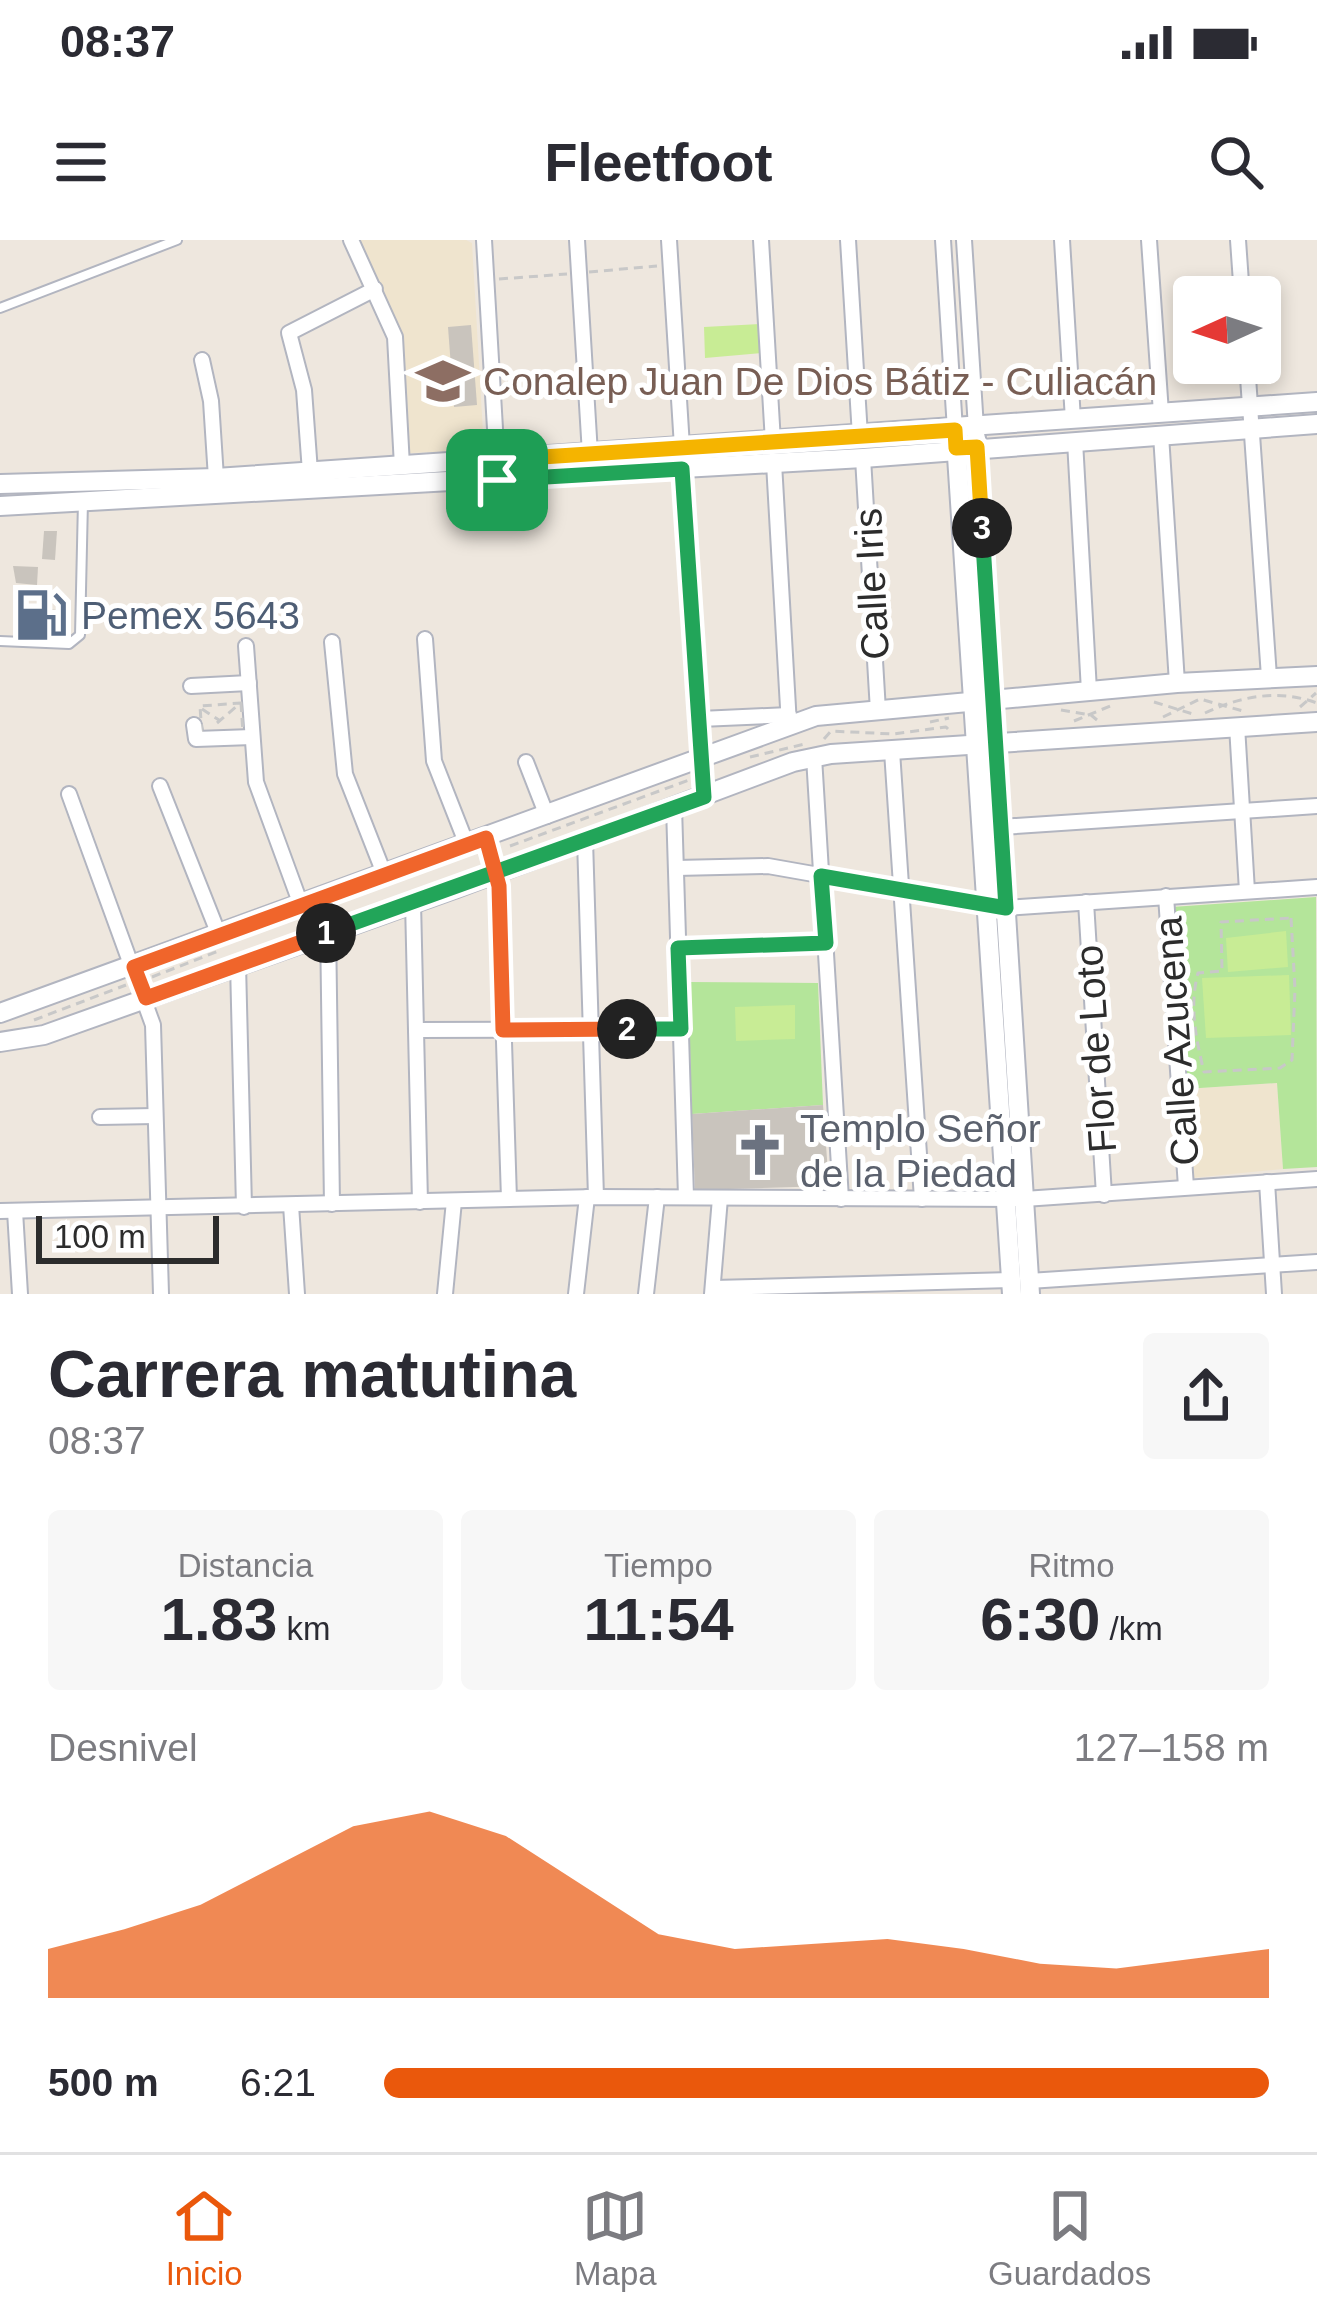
<!DOCTYPE html>
<html lang="es">
<meta charset="utf-8">
<style>
:root{--surface:#fff;--page:#f7f7f7;--text:#2b2b33;--muted:#7c7c81;--line:#e1e1e2;--accent:#ea580c}
body{margin:0;font-family:Helvetica,sans-serif;background:var(--page);color:var(--text);height:100vh;display:flex;flex-direction:column;font-size:45px;white-space:nowrap}
*{box-sizing:border-box;margin:0}
p{font-size:39px;color:var(--muted)}
.icon{flex:none;width:66px;height:66px;fill:none;stroke:currentColor;stroke-width:2;stroke-linecap:round;stroke-linejoin:round}
.map{position:relative;height:1054px;overflow:hidden}
.panel{display:flex;flex-direction:column;background:var(--surface);flex:1}
.panel>*{flex:none}
.needle{width:78px;rotate:267deg}
.tools{position:absolute;left:1173px;top:36px;display:grid;gap:24px}
.tools a{display:grid;place-items:center;width:108px;height:108px;border-radius:12px;background:var(--surface);box-shadow:0 6px 18px #0003;font-size:60px}
.scale{position:absolute;left:36px;bottom:30px;width:183px;box-sizing:border-box;padding-left:12px;border:6px solid #2c2c2c;border-top:0;font-size:33px;line-height:42px;white-space:nowrap;color:#2c2c2c;-webkit-text-stroke:9px #fff;paint-order:stroke}
.pin{position:absolute;display:grid;place-items:center;width:102px;height:102px;color:#fff;margin:-51px;border-radius:24px;box-shadow:0 6px 18px #0006}
.km{position:absolute;width:60px;height:60px;margin:-30px;border-radius:50%;background:#222;color:#fff;font-size:33px;line-height:60px;text-align:center}
.round{display:grid;place-items:center;flex:none;width:126px;height:126px;border-radius:12px;background:var(--page)}
.overview{display:flex;align-items:center;justify-content:space-between;height:204px;padding:0 48px}
h1{font-size:66px;font-weight:700;line-height:90px}
.stats{display:grid;grid-template-columns:repeat(3,1fr);gap:18px;height:204px;padding:12px 48px}
.stats div{display:grid;align-content:center;border-radius:12px;background:var(--page);text-align:center}
.stats b{font-size:60px;font-weight:700}
.stats small{font-size:33px;font-weight:400}
.stats p{font-size:33px}
.chart{height:336px;padding:24px 48px}
.chart p{display:flex;justify-content:space-between}
.chart svg{width:100%;height:216px;margin-top:12px;fill:var(--accent);opacity:.7}
ul{padding:0 48px;list-style:none;font-size:39px}
li{display:grid;grid-template-columns:192px 144px 1fr;align-items:center;height:90px}
li i{height:30px;border-radius:15px;background:var(--accent)}
.status{display:flex;justify-content:space-between;align-items:center;height:84px;padding:0 60px;background:var(--surface);direction:ltr}
.status svg{height:33px;fill:currentColor}
header{display:flex;justify-content:space-between;align-items:center;height:156px;padding:0 48px;background:var(--surface);font-size:54px;font-weight:700}
.tab-bar{display:flex;justify-content:space-around;align-items:center;height:168px;border-top:3px solid var(--line);background:var(--surface);font-size:33px;color:var(--muted)}
.tab-bar a{display:grid;justify-items:center;gap:6px}
.tab-bar .on{color:var(--accent)}
.map>svg:first-child{display:block}
.education{fill:#efe4ce}
.green{fill:#b4e59a}
.pitch{fill:#c8ec95}
.building{fill:#c9c4bd}
.lines{fill:none;stroke-linecap:round;stroke-linejoin:round}
.service-casing{stroke:#b2b5c0;stroke-width:12}
.minor-casing{stroke:#b2b5c0;stroke-width:18}
.tertiary-casing{stroke:#b2b5c0;stroke-width:22}
.path{stroke:#c8c8c8;stroke-width:3;stroke-dasharray:9 6;stroke-linecap:butt}
.service{stroke:#fff;stroke-width:8}
.minor{stroke:#fff;stroke-width:14}
.tertiary{stroke:#fff;stroke-width:18}
.split-1-casing{stroke:#fff;stroke-width:24}
.split-2-casing{stroke:#fff;stroke-width:24}
.split-3-casing{stroke:#fff;stroke-width:24}
.split-4-casing{stroke:#fff;stroke-width:24}
.split-1{stroke:#22a559;stroke-width:15}
.split-2{stroke:#f0652b;stroke-width:15}
.split-3{stroke:#22a559;stroke-width:15}
.split-4{stroke:#f5b400;stroke-width:15}
.labels{text-anchor:middle;stroke-width:10;stroke-linejoin:round;paint-order:stroke}
.education-label{font-size:39px;fill:#785e54;stroke:#fff;text-anchor:start}
.street-label{font-size:39px;fill:#2c2c2c;stroke:#fff}
.service-label{font-size:39px;fill:#4e5e75;stroke:#fff;text-anchor:start}
.worship-label{font-size:39px;fill:#5b616d;stroke:#fff;text-anchor:start}
</style>
<div class="status"><b>08:37</b><svg viewBox="0 0 49 12"><path d="M0 12V9h3v3zM5 12V6h3v6zM10 12V3h3v9zM15 12V0h3v12zM26 1h20v11H26zM47 4h2v5h-2z"/></svg></div>
<header><svg class="icon" aria-label="menu" viewBox="0 0 24 24"><path d="M4 6h16M4 12h16M4 18h16"/></svg>Fleetfoot<svg class="icon" aria-label="search" viewBox="0 0 24 24"><circle cx="10" cy="10" r="6"/><path d="M15 15l6 6"/></svg></header>
<div class="map">
<svg width="1317" height="1054" viewBox="0 0 1317 1054">
<rect width="100%" height="100%" fill="#eee7de"/>
<g class="education">
<polygon points="356,0 466,0 472,3 484,210 410,213 403,97"/>
<polygon points="1277,843 1283,929 1192,938 1185,849"/>
</g>
<g class="green">
<polygon points="1316,657 1317,927 1283,929 1277,843 1185,849 1172,667"/>
<polygon points="688,742 818,743 823,865 692,874"/>
</g>
<g class="pitch">
<polygon points="760,84 762,113 705,118 704,87"/>
<polygon points="1286,691 1288,727 1228,732 1226,698"/>
<polygon points="1289,735 1291,795 1206,798 1202,738"/>
<polygon points="795,765 795,799 736,801 735,767"/>
</g>
<g class="building">
<polygon points="471,85 477,165 454,167 448,87"/>
<polygon points="44,291 57,291 55,320 42,319"/>
<polygon points="13,326 38,327 37,345 16,343"/>
<polygon points="15,365 68,371 67,384 14,378"/>
<polygon points="823,865 829,946 695,950 692,874"/>
</g>
<g class="lines">
<g class="service-casing">
<g id="service">
<polyline points="0,68 177,0"/>
<polyline points="0,401 69,404 80,395 83,261"/>
</g>
</g>
<g class="minor-casing">
<g id="minor">
<polyline points="351,0 395,97 402,226"/>
<polyline points="484,0 498,240"/>
<polyline points="577,0 590,214"/>
<polyline points="669,0 704,557"/>
<polyline points="761,0 773,202"/>
<polyline points="848,0 860,196"/>
<polyline points="943,0 955,190"/>
<polyline points="964,0 976,188"/>
<polyline points="1062,0 1073,180"/>
<polyline points="1149,0 1161,173"/>
<polyline points="1238,0 1242,57"/>
<polyline points="202,120 211,161 216,238"/>
<polyline points="1247,123 1269,437"/>
<polyline points="1161,195 1177,443"/>
<polyline points="1075,201 1089,451"/>
<polyline points="863,218 878,471"/>
<polyline points="774,223 789,485"/>
<polyline points="310,232 304,150 289,93 375,49"/>
<polyline points="425,399 434,521 467,605"/>
<polyline points="332,402 345,534 385,636"/>
<polyline points="246,406 256,542 301,665"/>
<polyline points="191,446 249,443"/>
<polyline points="700,479 789,475"/>
<polyline points="194,485 196,499 252,497"/>
<polyline points="1237,486 1247,651"/>
<polyline points="892,511 922,959"/>
<polyline points="814,517 841,959"/>
<polyline points="526,522 547,576"/>
<polyline points="160,546 219,695"/>
<polyline points="69,554 153,785 161,1054"/>
<polyline points="674,567 686,957"/>
<polyline points="1001,587 1317,566"/>
<polyline points="486,598 499,645 509,959"/>
<polyline points="585,600 596,957"/>
<polyline points="676,628 768,626 1006,668 1317,647"/>
<polyline points="1166,656 1186,947"/>
<polyline points="318,658 328,685 332,964"/>
<polyline points="413,662 420,962"/>
<polyline points="1086,662 1104,955"/>
<polyline points="678,708 826,703"/>
<polyline points="238,724 244,967"/>
<polyline points="416,790 681,789"/>
<polyline points="100,877 155,876"/>
<polyline points="1267,942 1274,1054"/>
<polyline points="291,965 297,1054"/>
<polyline points="0,971 596,957 1024,959 1317,939"/>
<polyline points="15,971 20,1054"/>
<polyline points="1029,1041 1317,1022"/>
<polyline points="713,1048 1011,1040"/>
<polyline points="445,1054 454,961"/>
<polyline points="576,1054 587,957"/>
<polyline points="646,1054 657,957"/>
<polyline points="712,1054 720,958"/>
</g>
</g>
<g class="tertiary-casing">
<g id="tertiary">
<polyline points="976,198 1030,1054"/>
<polyline points="956,201 1012,1054"/>
<polyline points="0,244 216,238 1317,162"/>
<polyline points="0,266 863,218 1317,184"/>
<polyline points="0,773 816,476 1177,443 1317,436"/>
<polyline points="0,802 44,795 457,648 793,522 831,514 1317,482"/>
</g>
</g>
<g class="path">
<polyline points="589,32 657,26"/>
<polyline points="499,39 567,34"/>
<polyline points="1154,462 1196,475"/>
<polygon points="241,463 243,494 202,496 200,466"/>
<polyline points="1300,467 1316,453"/>
<polyline points="202,469 219,480"/>
<polyline points="1061,470 1091,475 1097,480"/>
<path d="M1205,473C1241,456 1278,449 1317,463"/>
<polyline points="1163,477 1200,459 1243,471"/>
<polyline points="1074,481 1115,464"/>
<polyline points="930,482 949,478"/>
<polyline points="217,483 237,466"/>
<polyline points="824,499 831,491 893,494 946,487 951,492"/>
<polyline points="750,517 805,504"/>
<polyline points="510,606 689,540"/>
<path d="M1291,678L1295,749L1292,820L1280,828L1204,832C1196,799 1189,766 1198,733L1222,731L1221,682Z"/>
<polyline points="152,737 221,710"/>
<polyline points="34,780 126,745"/>
</g>
<use href="#service" class="service"/>
<use href="#minor" class="minor"/>
<use href="#tertiary" class="tertiary"/>
</g>
<g class="lines">
<g class="split-1-casing">
<polyline id="split-1" points="326,693 704,557 682,229 497,240"/>
</g>
<g class="split-2-casing">
<polyline id="split-2" points="326,693 146,758 134,727 486,598 499,646 503,790 627,789"/>
</g>
<g class="split-3-casing">
<polyline id="split-3" points="627,789 681,789 678,708 826,703 821,636 1006,668 982,288"/>
</g>
<g class="split-4-casing">
<polyline id="split-4" points="497,240 496,220 955,190 956,208 977,207 982,288"/>
</g>
<use href="#split-1" class="split-1"/>
<use href="#split-2" class="split-2"/>
<use href="#split-3" class="split-3"/>
<use href="#split-4" class="split-4"/>
</g>
<defs>
<g id="school-bare" transform="scale(4.14)"><path d="M0-5L7-2L0 1L-7-2ZM-4 1L0 2.5L4 1V4Q0 6-4 4Z" fill="#8d6e63" stroke="#fff" stroke-width="2.5" paint-order="stroke"/></g>
<g id="fuel-bare" transform="scale(4.14)"><path d="M-5.5-6h7V0h2V4h1.3V-2.5L3-4.5l.8-.8L6-3V5H2.5V1h-1V6h-7ZM-4.2-4.7v3.2H.2V-4.7Z" fill="#5c6f8a" stroke="#fff" stroke-width="2.5" paint-order="stroke"/></g>
<g id="church-bare" transform="scale(4.14)"><path d="M-1.2-6h2.4v3.5h3.3v2.4h-3.3V6h-2.4V-.1h-3.3v-2.4h3.3Z" fill="#6b7280" stroke="#fff" stroke-width="2.5" paint-order="stroke"/></g>
</defs>
<g fill-rule="evenodd">
<use href="#school-bare" x="443" y="141"/>
<use href="#fuel-bare" x="41" y="375"/>
<use href="#church-bare" x="760" y="910"/>
</g>
<g class="labels">
<g class="education-label">
<text x="483" y="155">Conalep Juan De Dios Bátiz - Culiacán</text>
</g>
<g class="street-label">
<text transform="translate(871 344) rotate(-93)" y="14">Calle Iris</text>
<text transform="translate(1176 801) rotate(-94)" y="14">Calle Azucena</text>
<text transform="translate(1095 809) rotate(-94)" y="14">Flor de Loto</text>
</g>
<g class="service-label">
<text x="81" y="389">Pemex 5643</text>
</g>
<g class="worship-label">
<text x="800" y="902">Templo Señor<tspan x="800" dy="45">de la Piedad</tspan></text>
</g>
</g>
</svg>
<div class="tools">
<a><svg class="needle" viewBox="-14 -14 28 28"><path d="M0-13l5 13h-10z" fill="#e53935"/><path d="M0 13l5-13h-10z" fill="#7c7c81"/></svg></a>
</div>
<div class="scale">100 m</div>
<div class="pin" style="left:497px;top:240px;background:#1e9e55"><svg class="icon" aria-label="arrive" viewBox="0 0 24 24"><path d="M6 21V4h12l-3 4 3 4H6"/></svg></div>
<b class="km" style="left:326px;top:693px">1</b>
<b class="km" style="left:627px;top:789px">2</b>
<b class="km" style="left:982px;top:288px">3</b>
</div>
<section class="panel">
<div class="overview"><div><h1>Carrera matutina</h1><p>08:37</p></div><a class="round"><svg class="icon" aria-label="share" viewBox="0 0 24 24"><path d="M12 15V3M7 8l5-5 5 5M5 13v7h14v-7"/></svg></a></div>
<div class="stats">
<div><p>Distancia</p><b>1.83<small> km</small></b></div>
<div><p>Tiempo</p><b>11:54</b></div>
<div><p>Ritmo</p><b>6:30<small> /km</small></b></div>
</div>
<div class="chart"><p><span>Desnivel</span>127–158 m</p>
<svg viewBox="0 0 160 44" preserveAspectRatio="none"><path d="M0 44V34L10 30L20 25L30 17L40 9L50 6L60 11L70 21L80 31L90 34L100 33L110 32L120 34L130 37L140 38L150 36L160 34V44z"/></svg>
</div>
<ul>
<li><b>500 m</b>6:21<i style="width:100%"></i></li>
</ul>
</section>
<nav class="tab-bar">
<a class="on"><svg class="icon" aria-label="home" viewBox="0 0 24 24"><path d="M3 11l9-7 9 7M6 9v11h12V9"/></svg>Inicio</a>
<a><svg class="icon" aria-label="map" viewBox="0 0 24 24"><path d="M3 6l6-2 6 2 6-2v14l-6 2-6-2-6 2zM9 4v14M15 6v14"/></svg>Mapa</a>
<a><svg class="icon" aria-label="saved" viewBox="0 0 24 24"><path d="M7 4h10v16l-5-4-5 4z"/></svg>Guardados</a>
</nav>
